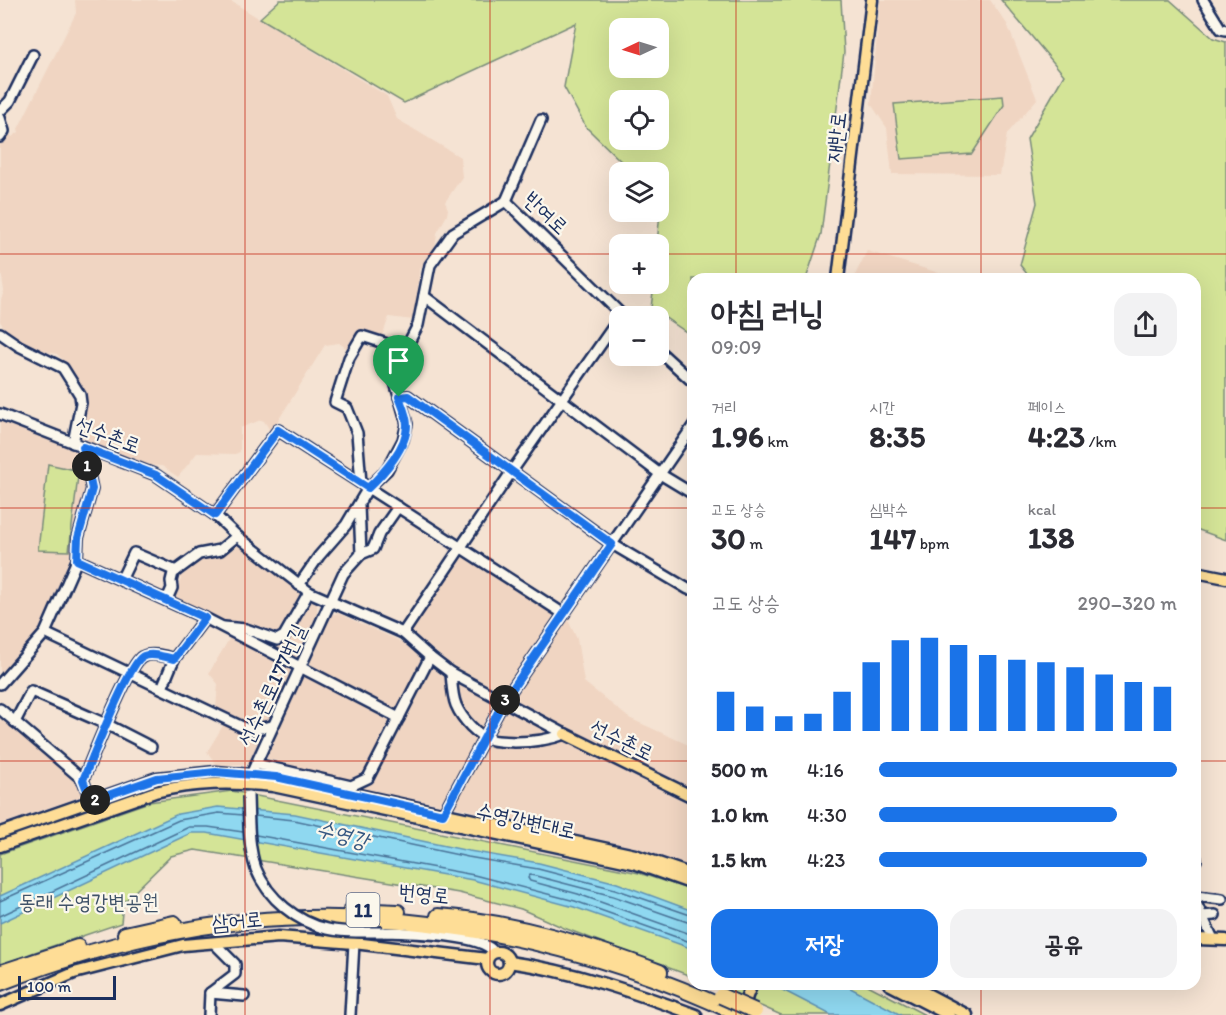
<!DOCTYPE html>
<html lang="ko">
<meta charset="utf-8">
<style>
:root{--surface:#fff;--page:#f2f2f3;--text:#2b2b33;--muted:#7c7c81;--accent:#1a73e8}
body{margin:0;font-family:Itim,"Poor Story",sans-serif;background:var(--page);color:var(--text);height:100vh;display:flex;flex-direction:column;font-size:22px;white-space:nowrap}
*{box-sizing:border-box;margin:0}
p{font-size:20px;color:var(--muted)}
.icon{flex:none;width:33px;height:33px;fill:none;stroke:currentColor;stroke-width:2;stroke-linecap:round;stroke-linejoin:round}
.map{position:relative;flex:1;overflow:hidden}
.side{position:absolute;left:687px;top:273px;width:514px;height:717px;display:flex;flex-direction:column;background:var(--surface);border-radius:18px;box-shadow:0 6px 24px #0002}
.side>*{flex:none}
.needle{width:39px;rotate:266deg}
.fabs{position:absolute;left:609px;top:18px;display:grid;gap:12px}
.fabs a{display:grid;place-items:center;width:60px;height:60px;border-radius:12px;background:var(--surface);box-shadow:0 6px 24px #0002;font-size:30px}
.scale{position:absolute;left:18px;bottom:15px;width:98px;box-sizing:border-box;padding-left:6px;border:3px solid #1b2f5e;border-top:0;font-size:16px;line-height:21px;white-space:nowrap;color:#1b2f5e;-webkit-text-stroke:4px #fbf7ec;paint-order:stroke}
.pin{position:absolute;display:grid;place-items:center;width:51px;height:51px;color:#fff;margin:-62px -26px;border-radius:50% 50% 50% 0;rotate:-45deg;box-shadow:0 0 6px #0007}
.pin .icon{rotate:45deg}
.km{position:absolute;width:30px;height:30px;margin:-15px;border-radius:50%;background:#222;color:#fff;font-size:16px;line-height:30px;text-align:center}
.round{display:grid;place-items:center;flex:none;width:63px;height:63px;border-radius:18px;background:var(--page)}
.headline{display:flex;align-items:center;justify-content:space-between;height:102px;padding:0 24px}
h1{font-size:33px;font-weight:700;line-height:45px}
.stats{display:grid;grid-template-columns:repeat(3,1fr);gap:9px;height:102px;padding:6px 24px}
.stats div{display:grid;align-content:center}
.stats b{font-size:30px;font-weight:700}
.stats small{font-size:16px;font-weight:400}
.stats p{font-size:16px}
.chart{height:168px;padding:12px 24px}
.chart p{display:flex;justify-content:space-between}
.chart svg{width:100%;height:108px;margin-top:6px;stroke:var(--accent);stroke-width:6}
.primary-button{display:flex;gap:12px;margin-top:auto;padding:12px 24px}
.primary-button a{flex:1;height:69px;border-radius:18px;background:var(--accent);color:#fff;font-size:24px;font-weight:700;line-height:69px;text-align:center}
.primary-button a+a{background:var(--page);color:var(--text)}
ul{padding:0 24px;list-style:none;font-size:20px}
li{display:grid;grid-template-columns:96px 72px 1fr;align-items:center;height:45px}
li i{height:15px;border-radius:8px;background:var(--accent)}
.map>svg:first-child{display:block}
.built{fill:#f0d5c2}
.green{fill:#d4e497;stroke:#788a7a;stroke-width:1.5;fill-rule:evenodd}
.water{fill:#8fd8f0;stroke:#6194b6;stroke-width:1.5}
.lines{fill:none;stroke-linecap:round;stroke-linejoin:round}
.shore{stroke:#497398;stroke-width:1.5}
.minor-casing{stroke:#1b2f5e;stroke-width:14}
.major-casing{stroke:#1b2f5e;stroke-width:15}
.highway-casing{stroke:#1b2f5e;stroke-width:18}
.minor{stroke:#fbf7ec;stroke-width:9}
.major{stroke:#fedd96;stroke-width:10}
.highway{stroke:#fedd96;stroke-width:14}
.minor-bridge-casing{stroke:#1b2f5e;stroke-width:14;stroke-linecap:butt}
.highway-bridge-casing{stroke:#1b2f5e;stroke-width:18;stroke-linecap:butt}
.minor-bridge{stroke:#fbf7ec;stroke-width:9}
.highway-bridge{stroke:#fedd96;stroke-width:14}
.route-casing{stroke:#fff;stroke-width:12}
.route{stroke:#1a73e8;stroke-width:8}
.grid{fill:none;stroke:#c8321e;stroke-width:1.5;stroke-opacity:0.55}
.labels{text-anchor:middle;stroke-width:4.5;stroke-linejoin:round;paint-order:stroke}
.shield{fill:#fbf7ec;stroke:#5e6b89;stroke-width:1.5}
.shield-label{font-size:20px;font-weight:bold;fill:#1b2f5e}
.street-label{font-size:21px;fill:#1b2f5e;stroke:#fbf7ec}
.park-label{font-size:21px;fill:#405369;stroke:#fbf7ec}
.water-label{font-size:22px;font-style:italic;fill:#385982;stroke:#fbf7ec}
</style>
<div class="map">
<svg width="1226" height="1015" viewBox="0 0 1226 1015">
<rect width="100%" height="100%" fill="#f5e3d3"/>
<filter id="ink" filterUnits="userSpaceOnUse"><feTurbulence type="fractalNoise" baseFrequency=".0167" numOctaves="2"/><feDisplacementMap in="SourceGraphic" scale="12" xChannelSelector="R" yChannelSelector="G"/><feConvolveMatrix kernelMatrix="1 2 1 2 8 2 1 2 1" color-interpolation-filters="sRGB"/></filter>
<g filter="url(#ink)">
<g class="built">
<polygon points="75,0 229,0 387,96 397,119 460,157 462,177 445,202 448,209 447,215 437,233 435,250 423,264 419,272 417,306 413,320 389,317 381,339 359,333 350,351 339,343 325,345 271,432 264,421 261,420 240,428 240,452 235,454 197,453 178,477 162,466 145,465 85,440 83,432 87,401 86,392 68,365 57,354 40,350 7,333 0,321 1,299 4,291 0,265 0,141 8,132 12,137 19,132 18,129 76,13"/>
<polygon points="880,0 990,0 1007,24 1037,99 1007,134 1000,175 892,174 887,128 871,104"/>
<polygon points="867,251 959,279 853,279"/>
<polygon points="0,408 83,441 95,483 95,502 83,531 79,564 39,643 0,683"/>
<polygon points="238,544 300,594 317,604 317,613 248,764 217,765 207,752 224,724 223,713 216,708 218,684 209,673 235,629 173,600 181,579 178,575 208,554 226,552 235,548"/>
<polygon points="465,553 554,613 567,618 577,639 584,682 629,718 693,747 693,791 577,734 461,672 410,632 459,556"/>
<polygon points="337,613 402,642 442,672 495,702 693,806 693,869 631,847 455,807 313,780 275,771 265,754 328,616"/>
<polygon points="0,698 1,703 87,784 102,789 0,825"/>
</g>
<g class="green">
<path d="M280,0H841L844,52L821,234L806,279H693V334H689L651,308L654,284H658L657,244L661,202L659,199L658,172H632L586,127L564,87L576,23L404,103L260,18ZM658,28V68H620V28ZM658,100V140H620V100Z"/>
<polygon points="1001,0 1170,0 1213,38 1226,42 1226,540 1196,529 1196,279 1031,279 1020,265 1037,203 1027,139 1064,75"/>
<polygon points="1003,96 1004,105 972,154 901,159 894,104"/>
<polygon points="48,464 75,470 78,476 69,551 38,550"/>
<polygon points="232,791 639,873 691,890 693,891 693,977 564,928 521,909 459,893 195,850 171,856 123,903 121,923 32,953 0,966 0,854 149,802"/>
<polygon points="712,984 866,984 925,1015 781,1015"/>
</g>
<g class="water">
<polygon points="218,807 295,814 469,851 539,863 617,883 693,911 693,949 574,907 473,880 207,833 191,833 0,923 0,896 178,814"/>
<polygon points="771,984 843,984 901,1015 831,1015"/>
</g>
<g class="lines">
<g class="shore">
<polyline points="255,816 294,820 468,857 538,869 615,889 693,916"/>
<polyline points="256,835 474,875 575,901 693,943"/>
<polyline points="0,901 179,820 219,813 243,815"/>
<polyline points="0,916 189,827 208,827 243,832"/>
<polyline points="693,924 613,896 536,876 530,875 528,878 530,881 578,894 693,935"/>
</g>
<g class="minor-casing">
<g id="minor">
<polyline points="1203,0 1221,29 1226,30"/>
<polyline points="0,111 10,101 33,55"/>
<polyline points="0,118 4,131 0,137"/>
<polyline points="506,201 623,316"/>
<polyline points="506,201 541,120"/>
<polyline points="424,296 660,474 693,494"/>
<polyline points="0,333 19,346 63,368 80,395 81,403 73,443"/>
<polyline points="658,350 693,382"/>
<polyline points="399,397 408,396 612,544 688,589"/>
<polyline points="0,414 156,475 215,515 237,536 309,592 403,633 430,657 451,673 565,734"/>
<polyline points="361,483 357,433 347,408 335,402 349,358 362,336 406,350"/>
<polyline points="359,506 361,554"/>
<polyline points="215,515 278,430 564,614"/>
<polyline points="77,560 205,618 399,718"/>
<polyline points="121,580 134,553 176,571"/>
<polyline points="299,585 319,556 346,525 368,488 387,470 403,440 407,424 395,382 397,365 418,325 430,265 453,233 506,201"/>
<polyline points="162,598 168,597 172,588 171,581 173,573 199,554 220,550 237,536"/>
<polyline points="224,627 246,629 277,640 284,636 309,592"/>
<polyline points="45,633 249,730 273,726"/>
<polyline points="403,633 512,471 620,317"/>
<path d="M451,673C452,683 452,695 456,705C462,719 477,736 492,740C499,742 508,741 515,742C533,742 549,740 565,734"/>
<polyline points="0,684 45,633 77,560 78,538 92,489 83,447"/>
<polyline points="162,688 174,659 205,618"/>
<polyline points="0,709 83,780 91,801"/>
<polyline points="15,722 31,691 106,724 151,747"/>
<polyline points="256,764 351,786 368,778 430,657"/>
<path d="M83,780C91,761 129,664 142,657C150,652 166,656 174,659"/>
<polyline points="248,781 343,574 361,554 373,549 379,534 398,507"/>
<polyline points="443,814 504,701 693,426"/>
<polyline points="1196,860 1196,859"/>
<polyline points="1196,896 1222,899"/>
<polyline points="1196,903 1213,939"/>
<polyline points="1201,916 1215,915"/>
<path d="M383,932C406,933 481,933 494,952"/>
<polyline points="210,993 244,996"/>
<polyline points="209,1015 210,993 235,974 235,964 214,943"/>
<polyline points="350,1015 354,943"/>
</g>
</g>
<g class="major-casing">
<g id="major">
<polyline points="838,279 872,0"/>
<polyline points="1196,572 1226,578"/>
<polyline points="565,734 693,797"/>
<polyline points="0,833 157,778 216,772 276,777 635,855 693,875"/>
<path d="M0,846L155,792C196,782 231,782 273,786L634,863L693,884"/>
<polyline points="1196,939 1226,940"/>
<circle cx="498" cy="963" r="11"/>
<path d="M509,962C573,971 636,993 696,1015"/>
<polyline points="889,984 949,1015"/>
<polyline points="908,984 967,1015"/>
<polyline points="0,1005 74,973 183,945 279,937 354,943 487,959"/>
<polyline points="743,1012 747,996 752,984"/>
</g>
</g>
<g class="highway-casing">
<g id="highway">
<polyline points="351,910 398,912"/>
<path d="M438,916C515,922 589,945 660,972"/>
<polyline points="125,934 174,923"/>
<polyline points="2,972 78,947"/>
<path d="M0,983C57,961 118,942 179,931C368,896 568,933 740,1015"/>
</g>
</g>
<use href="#minor" class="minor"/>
<use href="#major" class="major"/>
<use href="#highway" class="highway"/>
<g class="minor-bridge-casing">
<path id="minor-bridge" d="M248,796C249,820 248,846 256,869C268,899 297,922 327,929C345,933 365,932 383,932"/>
</g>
<g class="highway-bridge-casing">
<polyline id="highway-bridge" points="721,996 755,1011"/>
</g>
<use href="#minor-bridge" class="minor-bridge"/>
<use href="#highway-bridge" class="highway-bridge"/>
</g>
</g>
<g class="lines" filter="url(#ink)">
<g class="route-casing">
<path id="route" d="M408,396L612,544L504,701L443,814L276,777L216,772L157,778L91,801L83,780C91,761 129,664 142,657C150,652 166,657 174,659L205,618L77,560L78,538L92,489L83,447L156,475L215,515L278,430L368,488C384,473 407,447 407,425C407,416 402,405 399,397Z"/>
</g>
<use href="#route" class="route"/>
</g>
<path class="grid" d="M245,0V1015M490,0V1015M736,0V279M981,0V279M0,254H620M658,254H1226M0,508H693M1196,508H1226M0,761H693M1196,761H1226M736,984V1015M981,984V1015"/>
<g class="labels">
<rect class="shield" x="346.5" y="893" width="33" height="34" rx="4.5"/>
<g class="shield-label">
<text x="363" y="917">11</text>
</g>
<g class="street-label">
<text transform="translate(836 137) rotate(-83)" y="7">재반로</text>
<text transform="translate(546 213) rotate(43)" y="7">반여로</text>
<text transform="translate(108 435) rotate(21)" y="7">선수촌로</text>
<text transform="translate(272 685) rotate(-65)" y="7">선수촌로177번길</text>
<text transform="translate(622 740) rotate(26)" y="7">선수촌로</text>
<text transform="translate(526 821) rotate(12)" y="7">수영강변대로</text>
<text transform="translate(424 894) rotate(6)" y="7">번영로</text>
<text transform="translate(237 921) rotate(-5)" y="7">삼어로</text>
</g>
<g class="park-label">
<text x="89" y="909">동래 수영강변공원</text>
</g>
<g class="water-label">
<text transform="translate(343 834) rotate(16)" y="8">수영강</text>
</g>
</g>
</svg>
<div class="fabs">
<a><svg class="needle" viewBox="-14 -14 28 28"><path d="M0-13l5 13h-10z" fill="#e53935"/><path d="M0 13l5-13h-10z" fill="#7c7c81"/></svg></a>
<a><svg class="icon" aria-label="locate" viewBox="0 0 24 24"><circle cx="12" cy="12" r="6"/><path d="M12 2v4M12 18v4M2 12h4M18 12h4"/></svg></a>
<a><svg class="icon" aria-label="layers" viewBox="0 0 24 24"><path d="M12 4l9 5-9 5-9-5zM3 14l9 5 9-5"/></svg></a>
<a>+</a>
<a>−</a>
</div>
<div class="scale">100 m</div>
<div class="pin" style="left:399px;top:397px;background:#1e9e55"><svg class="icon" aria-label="arrive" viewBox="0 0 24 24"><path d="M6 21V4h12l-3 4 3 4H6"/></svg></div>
<b class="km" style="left:87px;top:466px">1</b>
<b class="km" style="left:95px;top:800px">2</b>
<b class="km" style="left:505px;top:700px">3</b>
<section class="side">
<div class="headline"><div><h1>아침 러닝</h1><p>09:09</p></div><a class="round"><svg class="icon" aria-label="share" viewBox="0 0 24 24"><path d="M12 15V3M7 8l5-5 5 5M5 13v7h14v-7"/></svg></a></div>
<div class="stats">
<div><p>거리</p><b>1.96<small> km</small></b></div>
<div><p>시간</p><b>8:35</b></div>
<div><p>페이스</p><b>4:23<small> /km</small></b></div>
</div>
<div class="stats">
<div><p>고도 상승</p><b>30<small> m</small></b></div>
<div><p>심박수</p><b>147<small> bpm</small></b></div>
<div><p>kcal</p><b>138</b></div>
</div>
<div class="chart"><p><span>고도 상승</span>290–320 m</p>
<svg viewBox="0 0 160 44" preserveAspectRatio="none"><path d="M5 44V28M15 44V34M25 44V38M35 44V37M45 44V28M55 44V16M65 44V7M75 44V6M85 44V9M95 44V13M105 44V15M115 44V16M125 44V18M135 44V21M145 44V24M155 44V26"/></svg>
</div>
<ul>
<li><b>500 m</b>4:16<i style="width:100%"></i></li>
<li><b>1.0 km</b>4:30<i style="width:80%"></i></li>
<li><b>1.5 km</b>4:23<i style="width:90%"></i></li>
</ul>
<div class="primary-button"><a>저장</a><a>공유</a></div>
</section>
</div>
